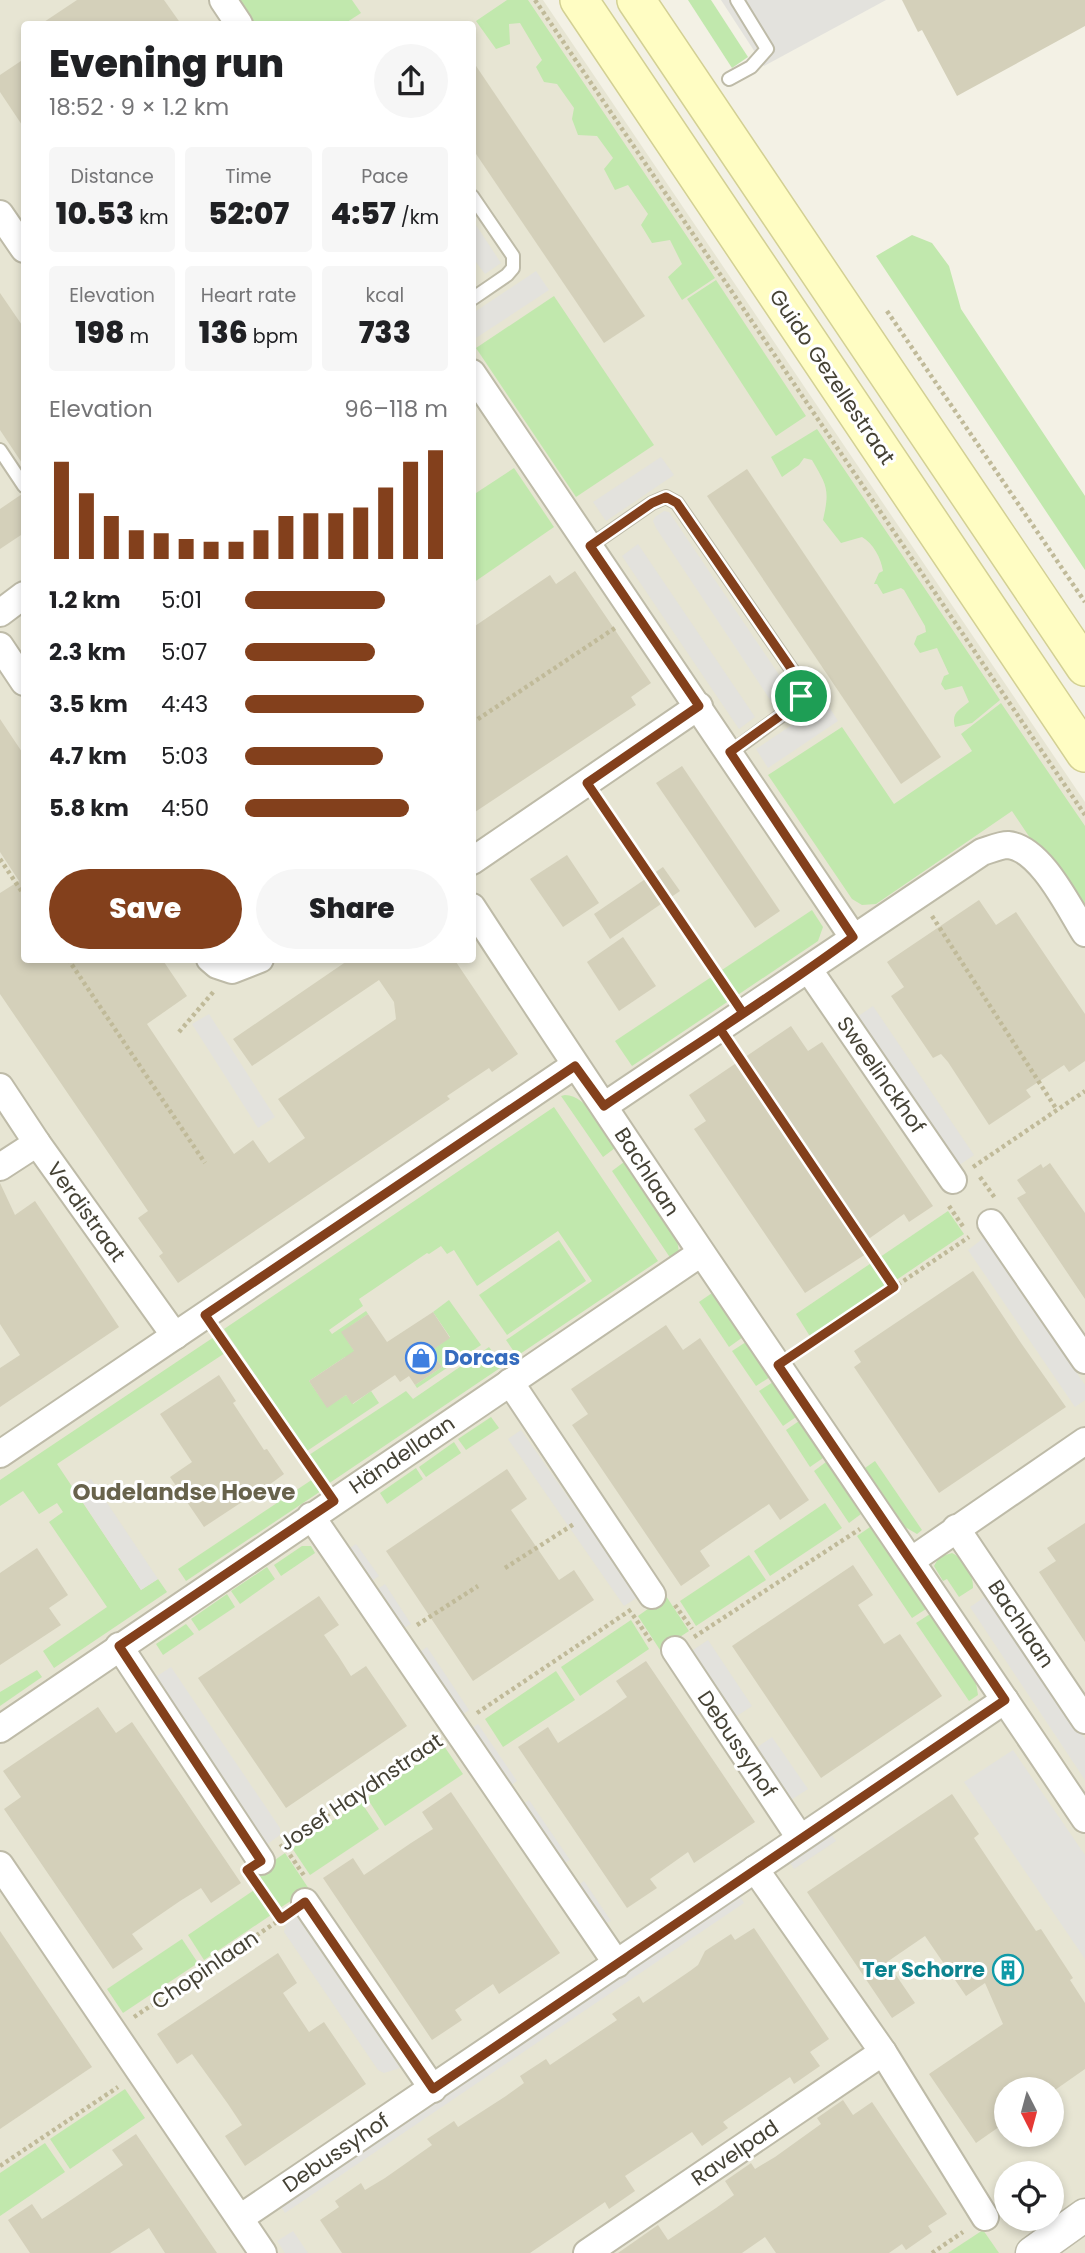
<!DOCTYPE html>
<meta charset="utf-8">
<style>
:root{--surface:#fff;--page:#f6f6f6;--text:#202124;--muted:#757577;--accent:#83401c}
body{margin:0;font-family:Poppins,sans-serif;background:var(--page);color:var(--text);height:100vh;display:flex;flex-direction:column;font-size:26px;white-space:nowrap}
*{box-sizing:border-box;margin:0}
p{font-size:23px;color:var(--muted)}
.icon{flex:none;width:38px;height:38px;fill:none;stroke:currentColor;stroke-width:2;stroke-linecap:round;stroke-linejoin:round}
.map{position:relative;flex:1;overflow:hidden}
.drawer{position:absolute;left:21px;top:21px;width:455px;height:942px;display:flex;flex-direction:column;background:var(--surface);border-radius:7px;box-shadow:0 4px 10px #0003}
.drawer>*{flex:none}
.needle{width:46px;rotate:174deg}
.tools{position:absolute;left:994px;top:2077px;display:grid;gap:14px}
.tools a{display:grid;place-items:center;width:70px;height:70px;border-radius:50%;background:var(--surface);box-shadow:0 4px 10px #0003;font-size:35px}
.pin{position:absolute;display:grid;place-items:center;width:60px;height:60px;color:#fff;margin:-30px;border:4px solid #fff;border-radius:50%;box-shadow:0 2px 7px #0007}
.round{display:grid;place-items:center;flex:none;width:74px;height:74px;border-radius:37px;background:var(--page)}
.head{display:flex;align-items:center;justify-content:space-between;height:119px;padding:0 28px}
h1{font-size:38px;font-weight:800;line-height:52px}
.metrics{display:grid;grid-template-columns:repeat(3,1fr);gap:10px;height:119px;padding:7px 28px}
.metrics div{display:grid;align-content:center;border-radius:7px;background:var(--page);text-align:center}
.metrics b{font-size:30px;font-weight:800}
.metrics small{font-size:19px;font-weight:400}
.metrics p{font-size:19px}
.chart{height:196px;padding:14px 28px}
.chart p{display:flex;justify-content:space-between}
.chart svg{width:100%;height:126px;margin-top:7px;stroke:var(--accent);stroke-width:6}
.cta{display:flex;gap:14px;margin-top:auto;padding:14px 28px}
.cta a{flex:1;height:80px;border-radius:42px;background:var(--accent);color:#fff;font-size:28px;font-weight:800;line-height:80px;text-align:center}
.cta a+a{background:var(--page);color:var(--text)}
ul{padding:0 28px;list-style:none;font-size:23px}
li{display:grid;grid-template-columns:112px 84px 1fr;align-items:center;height:52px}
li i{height:18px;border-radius:9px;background:var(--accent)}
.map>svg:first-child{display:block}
.residential{fill:#e7e5d3;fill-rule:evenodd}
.green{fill:#c1e8ad}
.parking{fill:#e3e2dd}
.building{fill:#d4d0ba}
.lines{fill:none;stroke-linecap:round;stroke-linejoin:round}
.service-casing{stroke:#bebba8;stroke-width:16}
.minor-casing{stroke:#bebba8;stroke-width:30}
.tertiary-casing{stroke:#bebba8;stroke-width:35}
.secondary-casing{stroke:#d3d094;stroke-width:40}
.path{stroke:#c0ba99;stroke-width:4.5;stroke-dasharray:3.5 3.5;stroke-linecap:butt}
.service{stroke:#fff;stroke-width:12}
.minor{stroke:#fff;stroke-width:26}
.tertiary{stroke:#fff;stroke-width:32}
.secondary{stroke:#fffdc3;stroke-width:37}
.route-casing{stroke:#fff;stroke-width:14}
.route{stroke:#83401c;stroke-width:9}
.labels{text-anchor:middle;stroke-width:6;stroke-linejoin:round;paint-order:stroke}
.street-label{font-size:21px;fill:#454235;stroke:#fff}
.shop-label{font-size:21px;font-weight:bold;fill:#366cbe;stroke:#fff;text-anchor:start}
.culture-label{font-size:21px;font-weight:bold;fill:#0d838f;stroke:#fff;text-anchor:end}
.neighbourhood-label{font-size:23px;font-weight:bold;fill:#68634c;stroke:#fff}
</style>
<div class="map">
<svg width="1085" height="2253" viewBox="0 0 1085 2253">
<rect width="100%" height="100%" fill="#f3f1e5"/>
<path class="residential" d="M0,0H543L1085,802V2253H0ZM24,24H472V959H24ZM1006,2090H1052V2135H1006ZM1006,2174H1052V2219H1006Z"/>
<g class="green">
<polygon points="239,0 352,0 361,13 344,24 255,24"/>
<polygon points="507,0 528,0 715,278 682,300 668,277 682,264 670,240 652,243 641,225 648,214 628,185 615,190 604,169 613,158 597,136 578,135 572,119 574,108 557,84 544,82 536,67 542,60 520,23 509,24 510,44 496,49 476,21"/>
<polygon points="688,0 711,0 748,57 732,68"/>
<polygon points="912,235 932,243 949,266 961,309 1085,496 1085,570 876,256"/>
<polygon points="716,280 806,416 776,436 687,299"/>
<polygon points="554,296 654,445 576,497 476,348"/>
<path d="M817,429L1000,700L972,723L955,727C951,713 959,710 969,702L962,686L945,690L941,684L944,676L949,674L937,648L920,653L914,644L917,636L926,632L925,626L904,590L901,588L883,594L877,584H874L879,573L883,571C881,558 873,543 862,537L841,543L823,520C830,489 827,486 812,460L804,458L799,465L782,477L771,457Z"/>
<polygon points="514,468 554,527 473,583 473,495"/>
<polygon points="1001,703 1085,826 1085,920 1012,811 876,904 862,905 852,899 768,775 842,727 894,804 972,751 961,734"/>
<polygon points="812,910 823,927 818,941 632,1066 615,1041"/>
<path d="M565,1095C589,1096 602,1130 615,1148L603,1157L561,1096Z"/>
<polygon points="554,1107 658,1261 517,1356 506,1340 592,1281 558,1231 477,1286 454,1250 447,1254 441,1246 429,1254 427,1253 359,1299 363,1306 329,1330 332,1334 366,1311 368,1314 342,1332 360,1360 345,1357 309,1381 327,1407 346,1395 353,1404 371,1391 379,1403 307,1451 224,1329"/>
<polygon points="624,1162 677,1240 679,1252 673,1262 612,1171"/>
<polygon points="948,1211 964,1234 811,1338 796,1314"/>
<polygon points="559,1240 586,1281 507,1335 479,1295"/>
<polygon points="712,1293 743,1337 729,1347 699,1302"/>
<polygon points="449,1300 481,1345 417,1388 415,1385 442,1367 431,1351 450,1337 433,1312"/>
<polygon points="214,1337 225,1353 57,1464 141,1590 158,1579 167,1592 54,1668 43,1651 107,1607 49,1522 63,1512 57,1503 39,1514 23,1491 0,1506 0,1480"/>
<polygon points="746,1342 770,1377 756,1386 732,1351"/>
<polygon points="489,1347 503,1366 328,1484 309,1455 406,1391 413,1399"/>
<polygon points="773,1382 796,1417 783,1426 759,1391"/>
<polygon points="491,1417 499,1428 466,1450 458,1439"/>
<polygon points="799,1421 823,1458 810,1467 786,1430"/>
<polygon points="454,1442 461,1453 426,1477 419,1467"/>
<polygon points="875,1461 922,1530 917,1534 905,1527 865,1468"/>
<polygon points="826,1462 861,1514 849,1523 814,1471"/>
<polygon points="416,1468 423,1479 387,1504 380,1493"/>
<polygon points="313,1479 321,1491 186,1581 178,1569"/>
<polygon points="825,1503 842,1528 770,1576 754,1551"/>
<polygon points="870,1527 926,1609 912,1618 857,1536"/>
<polygon points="302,1546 311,1546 315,1553 281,1576 274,1565"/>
<path d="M952,1553C963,1558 974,1575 973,1588L959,1597L947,1579L943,1581L934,1566L939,1557Z"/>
<polygon points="749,1555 766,1580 696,1626 680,1601"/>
<polygon points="267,1567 275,1579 240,1604 231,1591"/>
<polygon points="227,1594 235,1607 199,1631 191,1619"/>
<polygon points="666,1596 689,1631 660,1650 638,1616"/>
<polygon points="930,1614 976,1683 978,1695 969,1701 916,1623"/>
<polygon points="631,1620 649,1649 580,1696 561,1667"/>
<polygon points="186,1624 194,1634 163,1655 156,1644"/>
<polygon points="37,1670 42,1677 0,1706 0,1692"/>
<polygon points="556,1671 575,1700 503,1747 485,1719"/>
<polygon points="444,1746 463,1774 385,1826 367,1798"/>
<polygon points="361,1802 379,1829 310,1875 292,1848"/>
<polygon points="285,1853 309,1889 280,1908 256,1873"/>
<polygon points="257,1888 274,1913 204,1960 188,1935"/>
<polygon points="182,1939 198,1963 123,2013 107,1989"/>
<polygon points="125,2089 145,2118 70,2169 50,2139"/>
<polygon points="45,2143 65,2172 0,2216 0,2173"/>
<polygon points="983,2230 999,2253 948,2253"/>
</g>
<g class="parking">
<polygon points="721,0 886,0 764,66"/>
<polygon points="472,219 501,263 485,274 473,258"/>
<polygon points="536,271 549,290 476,338 473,332 473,313"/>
<polygon points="661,457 674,475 606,521 593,502"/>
<polygon points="664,511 669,512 790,691 785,701 775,704 771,701 656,528 653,521 655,517"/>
<polygon points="638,544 755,717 739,729 622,556"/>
<polygon points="826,702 838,721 768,768 756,749"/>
<polygon points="873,1006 974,1155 958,1166 857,1017"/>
<polygon points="209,1014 275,1117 258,1128 192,1024"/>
<polygon points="985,1237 1085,1385 1085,1400 1075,1407 968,1250"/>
<polygon points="521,1430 638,1597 624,1606 508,1439"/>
<polygon points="91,1479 158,1579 141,1590 75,1490"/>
<polygon points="356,1544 379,1576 372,1581 350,1548"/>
<polygon points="385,1584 411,1624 404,1628 378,1589"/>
<polygon points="989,1594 1085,1739 1085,1780 970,1607"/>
<polygon points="708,1640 752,1706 734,1718 690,1652"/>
<polygon points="427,1647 469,1710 462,1715 420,1652"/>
<polygon points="171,1667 280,1828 280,1835 266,1845 154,1678"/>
<polygon points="478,1724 517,1781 510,1786 472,1728"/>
<polygon points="772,1737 808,1789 791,1800 756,1748"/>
<polygon points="1013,1750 1085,1855 1085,1959 964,1782"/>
<polygon points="529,1800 570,1860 563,1864 523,1804"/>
<polygon points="831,1834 836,1841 794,1869 789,1861"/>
<polygon points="584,1881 611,1921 604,1924 577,1886"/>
<polygon points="739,1895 744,1903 285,2213 280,2205"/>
<polygon points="297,1917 382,2041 400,2068 384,2073 378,2070 284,1932 286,1924"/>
<polygon points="293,2231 308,2253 285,2253 277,2241"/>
</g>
<g class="building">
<polygon points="77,0 164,0 181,24 41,24"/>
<polygon points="902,0 1085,0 1085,26 957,96 922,30 918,32"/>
<polygon points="24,59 24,128 0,92 0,75"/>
<polygon points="472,60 645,316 604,343 472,148"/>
<polygon points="0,293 24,328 24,466 0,430"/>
<polygon points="747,469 941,757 901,784 707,496"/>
<polygon points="22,494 24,495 24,533 0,549 0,509"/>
<polygon points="575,571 651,683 631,697 636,705 472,814 472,628 550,575 556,584"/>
<polygon points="0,719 24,755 24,959 162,959 187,996 147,1024 234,1154 253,1140 269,1163 305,1138 278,1099 396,1019 394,1002 379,980 252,1066 233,1039 350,959 454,959 518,1054 492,1072 489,1068 447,1096 450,1099 178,1283 159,1256 163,1253 138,1218 148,1211 0,994 0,893 19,881 0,852"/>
<polygon points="682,766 780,911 755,928 656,783"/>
<polygon points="567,855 599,903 563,927 530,879"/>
<polygon points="663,867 680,891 610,939 594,914"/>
<polygon points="979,900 996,925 1016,912 1085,1014 1085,1061 1069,1072 1064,1065 1026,1090 1031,1097 989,1125 948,1062 941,1054 933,1058 891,996 904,987 887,962"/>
<polygon points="623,937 656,986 619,1011 587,962"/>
<polygon points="791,1026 808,1051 822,1042 933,1206 909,1222 904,1214 860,1245 866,1254 805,1293 694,1129 706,1121 689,1095"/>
<polygon points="1050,1163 1085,1213 1085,1299 1017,1198 1026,1193 1017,1180 1041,1164 1043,1168"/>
<polygon points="0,1183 15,1215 35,1201 119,1327 0,1407 0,1368 20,1355 0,1324"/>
<polygon points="973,1271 1021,1343 1066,1407 939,1493 854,1367 861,1362 854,1351"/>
<polygon points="433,1312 450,1338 431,1351 442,1367 415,1385 409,1376 400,1382 395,1375 352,1404 346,1395 327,1408 309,1381 354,1351 341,1332 368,1314 387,1342"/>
<polygon points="666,1325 683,1350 700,1338 809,1500 780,1520 769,1504 720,1537 700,1551 710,1566 681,1586 572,1425 588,1414 571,1389"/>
<polygon points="219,1375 236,1401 233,1403 264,1450 267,1449 284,1474 246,1502 245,1500 204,1527 170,1477 192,1462 160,1414"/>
<polygon points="507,1469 527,1499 511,1510 559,1580 574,1570 594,1600 473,1681 386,1551"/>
<polygon points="1085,1523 1085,1642 1039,1572 1056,1561 1047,1548"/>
<polygon points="37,1548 68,1595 49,1608 61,1625 0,1665 0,1573"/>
<polygon points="853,1565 873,1595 858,1605 884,1644 900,1634 942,1696 821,1778 732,1646"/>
<polygon points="319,1596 339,1625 324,1635 339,1657 351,1676 366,1666 407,1726 286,1808 198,1678"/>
<polygon points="646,1661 755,1822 694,1863 688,1852 650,1879 657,1888 627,1908 518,1747 548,1727 558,1743 607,1711 627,1697 616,1681"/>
<polygon points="98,1707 116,1733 132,1722 241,1883 211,1903 201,1888 180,1901 132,1934 143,1949 113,1969 4,1809 21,1797 3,1771"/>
<polygon points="451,1792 560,1953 499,1994 493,1984 455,2010 462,2020 432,2040 323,1878 353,1858 364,1875 411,1843 433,1829 422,1812"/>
<polygon points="952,1794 979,1834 974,1838 1036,1931 1041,1929 1073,1978 1070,1980 1085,2003 1085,2069 1055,2090 1006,2090 1006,2122 976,2143 929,2074 1003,2024 985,1983 966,1996 925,1936 887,1962 915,2003 892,2018 807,1892"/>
<polygon points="754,1928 829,2039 810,2052 820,2066 794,2084 790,2077 723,2122 728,2128 702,2146 692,2132 625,2176 635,2191 609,2209 605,2202 530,2253 342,2253 320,2220 339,2207 335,2201 361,2183 365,2190 385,2178 432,2145 427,2139 454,2121 458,2127 506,2096 524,2083 520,2076 546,2059 550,2065 617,2020 612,2014 639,1996 643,2003 690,1971 698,1965 705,1951 731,1934 735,1940"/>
<polygon points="0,1931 92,2067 0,2129"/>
<polygon points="278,1953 297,1983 283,1993 309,2032 324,2022 366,2084 245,2166 225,2136 242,2125 228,2104 192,2054 177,2064 157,2034"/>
<polygon points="843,2100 853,2115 872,2102 947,2214 928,2226 932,2232 906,2250 902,2244 889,2253 776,2253 765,2237 742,2253 618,2253 658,2225 668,2240 716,2208 734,2195 725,2181 751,2163 755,2169 775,2157 821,2124 817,2118"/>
<polygon points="136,2134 217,2253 165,2253 149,2228 110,2253 30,2253 8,2220 32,2204 42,2219 68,2202 123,2165 112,2150"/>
</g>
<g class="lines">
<g class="service-casing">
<g id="service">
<polyline points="729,79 751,67 767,49 737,0"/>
<polyline points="472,196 513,256 513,268 507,275 472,299"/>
<polyline points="0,450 24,486"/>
<polyline points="590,546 652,503 666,497 677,503 801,683 801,696 798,703 730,753"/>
</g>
</g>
<g class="minor-casing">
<g id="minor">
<polyline points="223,0 239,24"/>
<polyline points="0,214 24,249"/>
<polyline points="472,373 853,937"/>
<polyline points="0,613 24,595"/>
<polyline points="0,646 24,682"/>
<polyline points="472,861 699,706"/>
<path d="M472,907C672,1214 881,1515 1085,1819"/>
<polyline points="210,959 217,965 232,970 260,959"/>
<polyline points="809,970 953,1180"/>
<polyline points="0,1087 37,1143 175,1336"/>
<path d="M604,1106L982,852C989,850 1000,845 1008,845C1041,848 1069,908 1085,933"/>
<polyline points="0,1167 37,1143"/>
<polyline points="991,1223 1085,1360"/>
<polyline points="510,1382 652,1595"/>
<polyline points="0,1454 575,1065"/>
<polyline points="311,1516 617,1964"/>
<polyline points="956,1528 1085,1720"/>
<polyline points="912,1560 1085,1441"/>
<polyline points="119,1646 261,1861"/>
<polyline points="675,1650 800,1838"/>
<polyline points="0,1729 701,1253"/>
<polyline points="0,1865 263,2253"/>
<polyline points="755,1869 883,2052 985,2217"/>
<polyline points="305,1902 433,2089"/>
<polyline points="240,2218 1005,1700"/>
<polyline points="587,2253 883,2052"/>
</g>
</g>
<g class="tertiary-casing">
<polyline id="tertiary" points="1032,2253 1085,2215"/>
</g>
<g class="secondary-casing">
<g id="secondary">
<polyline points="579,0 1085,753"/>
<polyline points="636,0 1085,667"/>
</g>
</g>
<g class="path">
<polyline points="535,0 1085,815"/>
<polyline points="887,311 1085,602"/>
<polyline points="472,723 615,628"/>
<polyline points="601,804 730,993"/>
<polyline points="0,859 24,895"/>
<polyline points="932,916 1057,1110"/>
<polyline points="68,959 205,1163"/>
<polyline points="179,1032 215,990"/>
<polyline points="735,1050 894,1287"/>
<polyline points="973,1167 1085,1091"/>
<polyline points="980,1177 995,1198"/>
<polyline points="949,1206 964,1228"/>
<polyline points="219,1335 319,1480"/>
<polyline points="799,1351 969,1237"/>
<polyline points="505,1568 574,1524"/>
<polyline points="675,1605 692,1629"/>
<polyline points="633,1615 652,1643"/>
<polyline points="417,1625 478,1586"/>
<polyline points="694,1637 860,1529"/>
<polyline points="477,1713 632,1609"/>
<polyline points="280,1847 435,1742"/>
<polyline points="286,1849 305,1877"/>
<polyline points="257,1885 280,1919"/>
<polyline points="134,2017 281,1919"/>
<polyline points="0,2166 118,2087"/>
<polyline points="932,2253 963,2232"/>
</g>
<use href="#service" class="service"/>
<use href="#minor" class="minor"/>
<use href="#tertiary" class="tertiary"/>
<use href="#secondary" class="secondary"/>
</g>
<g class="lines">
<g class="route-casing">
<path id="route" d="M801,696L798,703L730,752L853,937C772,997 687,1050 604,1106L575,1066L205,1315L334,1501L119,1646L261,1861L247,1870L281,1919L305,1902L433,2089L1005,1700L778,1365L894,1287L720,1029L743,1013L587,783L699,706L590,546L652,503L666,497L677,503L801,683V696"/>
</g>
<use href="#route" class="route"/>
</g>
<defs>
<g id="shop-ring" transform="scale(1.575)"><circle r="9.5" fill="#fff" stroke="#3f7fe0" stroke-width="1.5"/><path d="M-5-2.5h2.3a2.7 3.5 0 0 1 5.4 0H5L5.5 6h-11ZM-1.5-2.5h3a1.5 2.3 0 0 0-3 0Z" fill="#3f7fe0"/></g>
<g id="building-ring" transform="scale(1.575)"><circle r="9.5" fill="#fff" stroke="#0f9aa8" stroke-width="1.5"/><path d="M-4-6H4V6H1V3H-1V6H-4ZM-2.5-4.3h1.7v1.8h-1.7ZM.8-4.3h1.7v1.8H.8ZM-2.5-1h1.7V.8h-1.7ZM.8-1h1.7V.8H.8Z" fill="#0f9aa8"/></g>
</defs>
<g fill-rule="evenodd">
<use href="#shop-ring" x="421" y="1358"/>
<use href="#building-ring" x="1008" y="1970"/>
</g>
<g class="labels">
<g class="street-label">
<text transform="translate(832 377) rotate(56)" y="7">Guido Gezellestraat</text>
<text transform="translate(881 1075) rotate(55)" y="7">Sweelinckhof</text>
<text transform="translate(647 1172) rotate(57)" y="7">Bachlaan</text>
<text transform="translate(86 1212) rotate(54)" y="7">Verdistraat</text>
<text transform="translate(402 1455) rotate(-34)" y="7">Händellaan</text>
<text transform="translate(1021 1624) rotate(56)" y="7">Bachlaan</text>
<text transform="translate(737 1744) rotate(56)" y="7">Debussyhof</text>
<text transform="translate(361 1792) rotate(-34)" y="7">Josef Haydnstraat</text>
<text transform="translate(205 1970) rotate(-34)" y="7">Chopinlaan</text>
<text transform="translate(336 2153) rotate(-34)" y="7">Debussyhof</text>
<text transform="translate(735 2153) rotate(-34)" y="7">Ravelpad</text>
</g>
<g class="shop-label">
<text x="444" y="1365">Dorcas</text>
</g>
<g class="culture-label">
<text x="985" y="1977">Ter Schorre</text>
</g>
<g class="neighbourhood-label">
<text x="184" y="1500">Oudelandse Hoeve</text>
</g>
</g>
</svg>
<div class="tools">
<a><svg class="needle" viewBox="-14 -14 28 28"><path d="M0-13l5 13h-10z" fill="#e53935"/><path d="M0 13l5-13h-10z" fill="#757577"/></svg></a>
<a><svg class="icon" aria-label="locate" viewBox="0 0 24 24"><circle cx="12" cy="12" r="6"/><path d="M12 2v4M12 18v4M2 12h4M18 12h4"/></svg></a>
</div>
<div class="pin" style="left:801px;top:696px;background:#1e9e55"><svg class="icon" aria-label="arrive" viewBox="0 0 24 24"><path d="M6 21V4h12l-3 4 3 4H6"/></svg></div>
<section class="drawer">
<div class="head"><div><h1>Evening run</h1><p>18:52 · 9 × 1.2 km</p></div><a class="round"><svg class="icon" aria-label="share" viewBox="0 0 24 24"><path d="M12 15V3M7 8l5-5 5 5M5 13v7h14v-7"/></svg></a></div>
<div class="metrics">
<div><p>Distance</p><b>10.53<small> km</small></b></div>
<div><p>Time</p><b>52:07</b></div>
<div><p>Pace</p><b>4:57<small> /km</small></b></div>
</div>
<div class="metrics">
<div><p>Elevation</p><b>198<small> m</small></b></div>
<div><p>Heart rate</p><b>136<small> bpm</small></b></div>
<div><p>kcal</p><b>733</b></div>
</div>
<div class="chart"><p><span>Elevation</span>96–118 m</p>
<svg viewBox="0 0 160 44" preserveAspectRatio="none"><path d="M5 44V10M15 44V21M25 44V29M35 44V34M45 44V35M55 44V37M65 44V38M75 44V38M85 44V34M95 44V29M105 44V28M115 44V28M125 44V26M135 44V19M145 44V10M155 44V6"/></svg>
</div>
<ul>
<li><b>1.2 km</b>5:01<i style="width:69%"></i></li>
<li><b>2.3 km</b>5:07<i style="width:64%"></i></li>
<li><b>3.5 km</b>4:43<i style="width:88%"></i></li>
<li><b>4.7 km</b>5:03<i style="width:68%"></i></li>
<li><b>5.8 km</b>4:50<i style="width:81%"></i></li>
</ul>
<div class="cta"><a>Save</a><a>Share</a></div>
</section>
</div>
